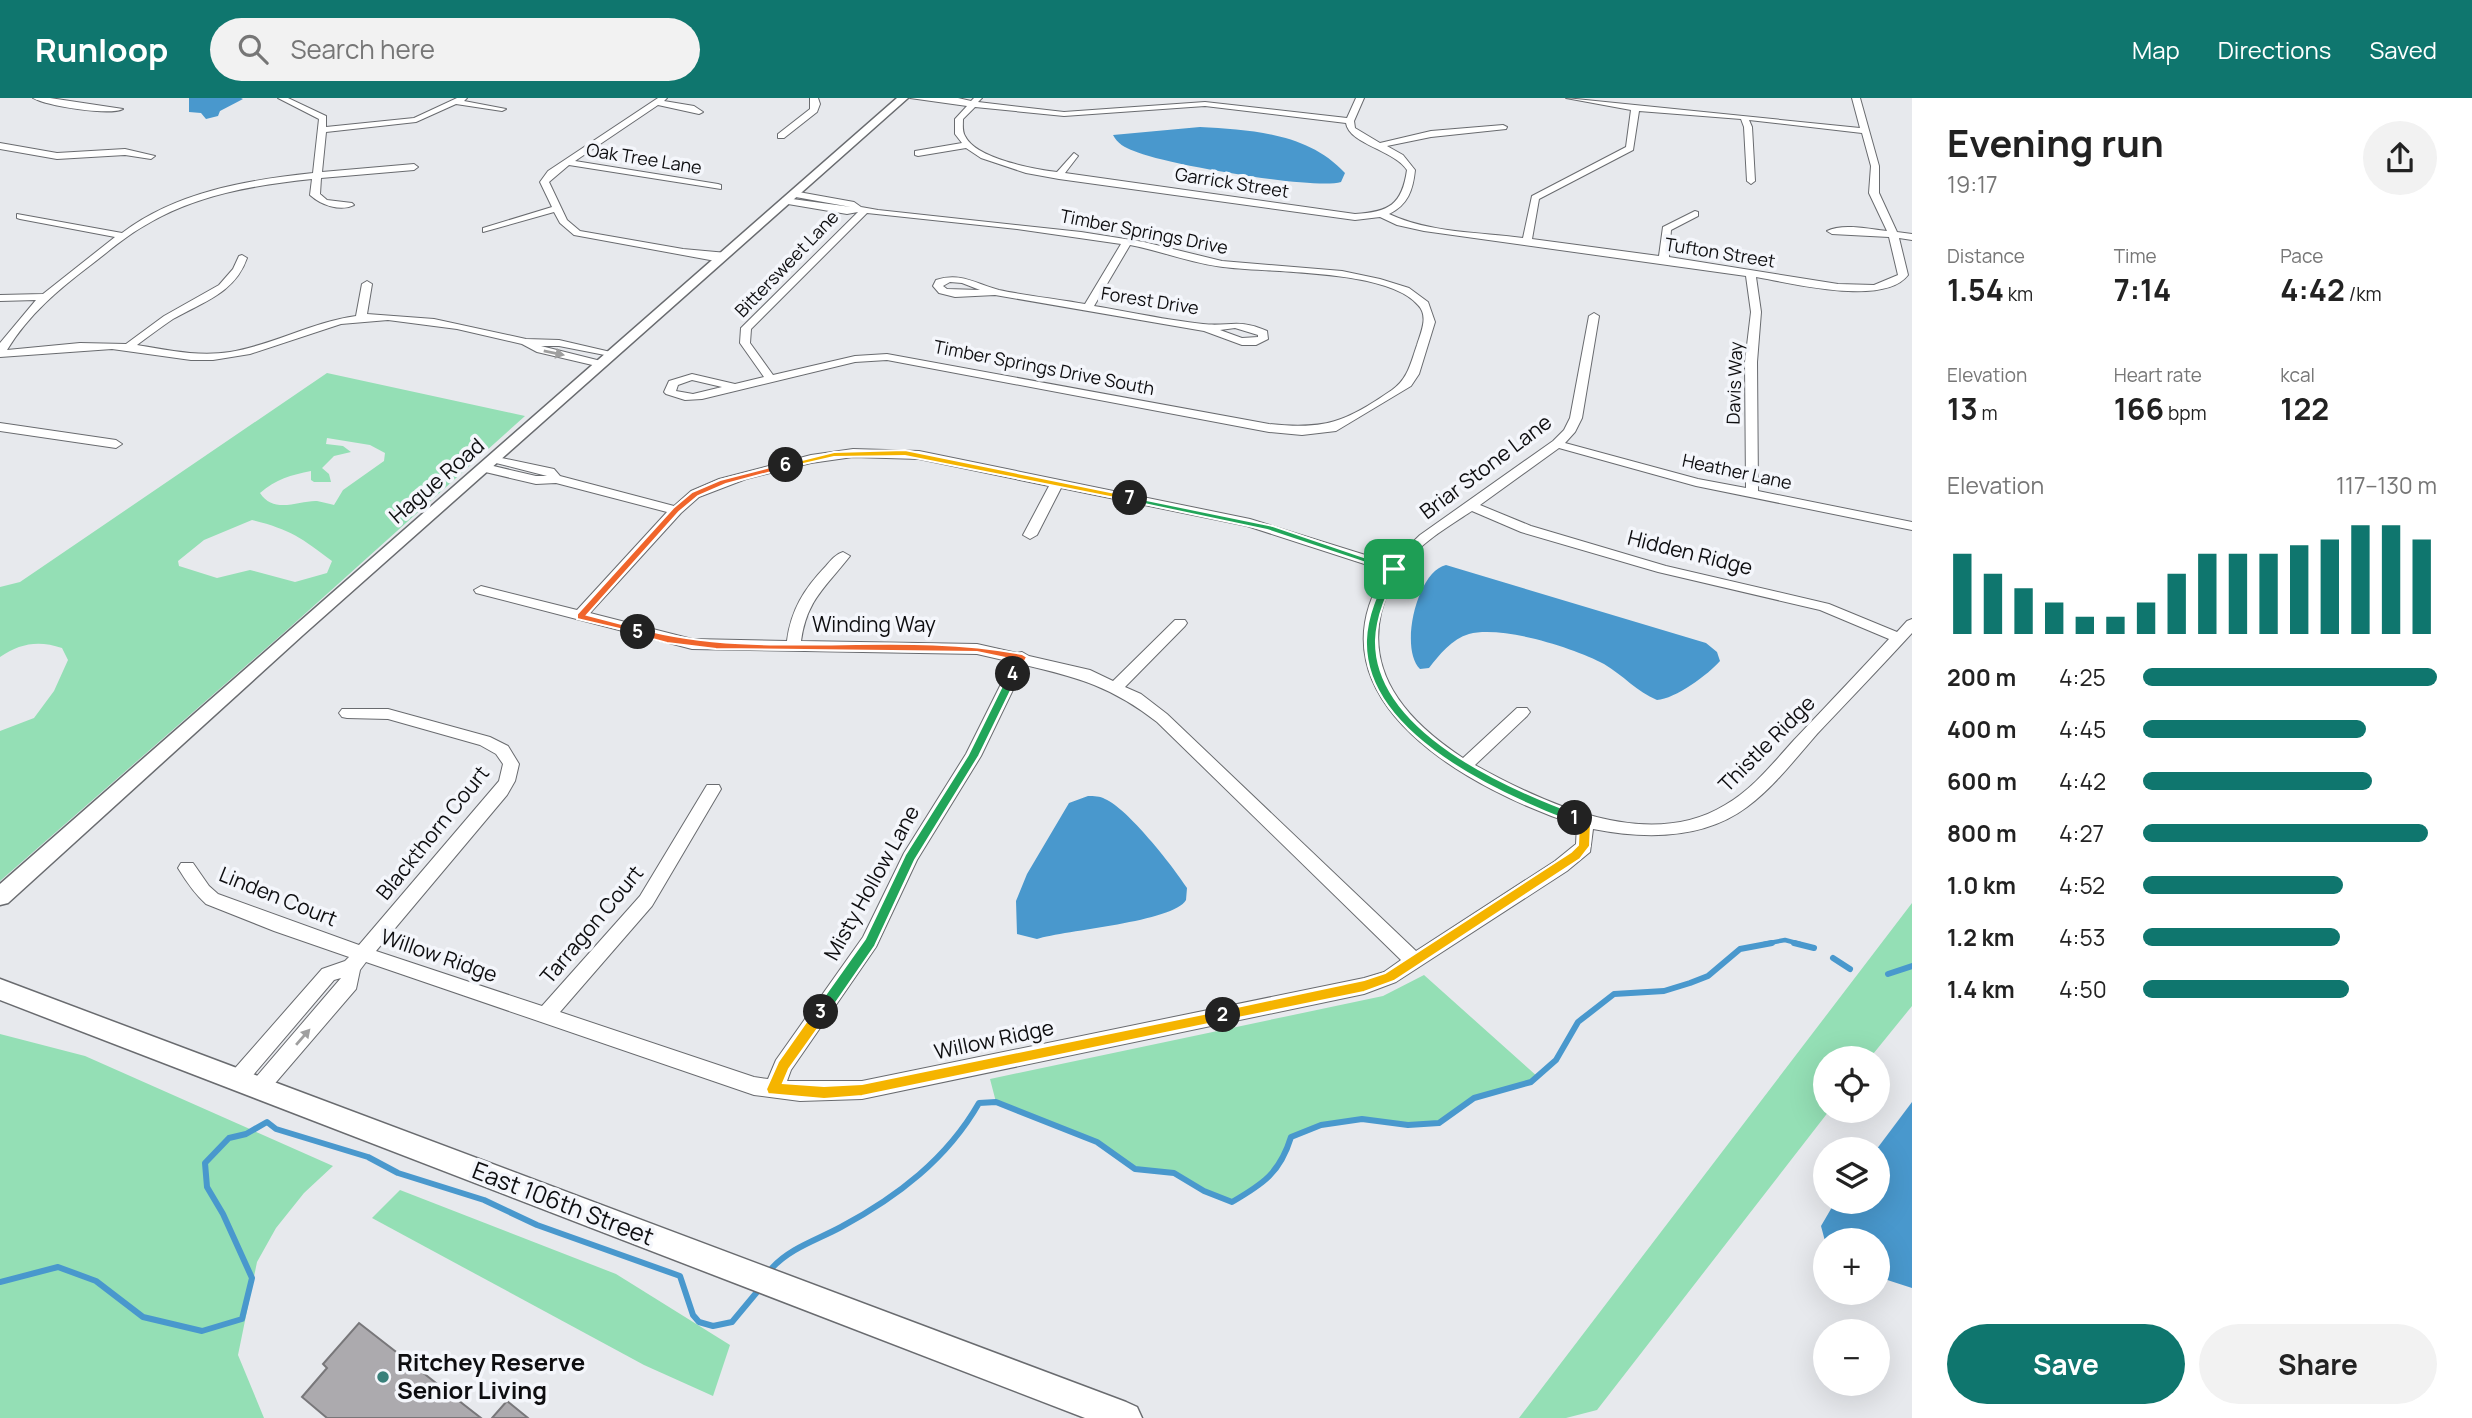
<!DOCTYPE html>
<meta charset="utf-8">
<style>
:root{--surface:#fff;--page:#f2f2f2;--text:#222;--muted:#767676;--accent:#0f766e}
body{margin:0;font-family:Manrope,sans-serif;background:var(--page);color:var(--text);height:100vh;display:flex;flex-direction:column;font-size:26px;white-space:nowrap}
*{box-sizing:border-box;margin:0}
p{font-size:23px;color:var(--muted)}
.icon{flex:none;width:38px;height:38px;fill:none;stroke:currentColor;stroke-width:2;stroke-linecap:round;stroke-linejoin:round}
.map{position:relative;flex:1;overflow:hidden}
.sheet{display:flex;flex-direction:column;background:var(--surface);width:560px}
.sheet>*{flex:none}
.buttons{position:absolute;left:1813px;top:948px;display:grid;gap:14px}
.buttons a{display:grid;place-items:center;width:77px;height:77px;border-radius:50%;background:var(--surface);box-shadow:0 7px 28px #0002;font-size:35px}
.pin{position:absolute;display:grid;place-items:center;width:60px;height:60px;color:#fff;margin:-30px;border-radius:14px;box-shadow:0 4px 10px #0006}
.km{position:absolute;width:35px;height:35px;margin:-18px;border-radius:50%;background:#222;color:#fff;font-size:19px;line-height:35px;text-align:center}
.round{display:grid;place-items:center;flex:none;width:74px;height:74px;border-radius:37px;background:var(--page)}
.head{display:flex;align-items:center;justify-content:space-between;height:119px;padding:0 35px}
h1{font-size:38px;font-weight:700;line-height:52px}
.figures{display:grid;grid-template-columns:repeat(3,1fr);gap:10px;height:119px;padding:7px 35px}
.figures div{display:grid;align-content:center}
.figures b{font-size:30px;font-weight:700}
.figures small{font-size:19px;font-weight:400}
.figures p{font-size:19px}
.chart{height:196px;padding:14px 35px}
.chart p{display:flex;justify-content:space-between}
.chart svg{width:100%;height:126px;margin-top:7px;stroke:var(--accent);stroke-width:6}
.primary-button{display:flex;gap:14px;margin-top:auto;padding:14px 35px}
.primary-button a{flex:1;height:80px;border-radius:42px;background:var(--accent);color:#fff;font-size:28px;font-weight:700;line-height:80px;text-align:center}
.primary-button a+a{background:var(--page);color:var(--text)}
ul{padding:0 35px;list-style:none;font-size:23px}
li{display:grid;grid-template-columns:112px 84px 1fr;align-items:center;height:52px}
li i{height:18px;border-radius:9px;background:var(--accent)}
header{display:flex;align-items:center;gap:42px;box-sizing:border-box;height:98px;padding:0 35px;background:var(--accent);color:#fff}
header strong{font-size:33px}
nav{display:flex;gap:38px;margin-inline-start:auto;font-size:24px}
.search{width:490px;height:63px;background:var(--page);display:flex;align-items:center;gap:18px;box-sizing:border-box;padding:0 24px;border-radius:38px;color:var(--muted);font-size:26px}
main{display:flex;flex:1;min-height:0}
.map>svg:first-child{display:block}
.green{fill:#94dfb5;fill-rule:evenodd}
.water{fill:#4998cd}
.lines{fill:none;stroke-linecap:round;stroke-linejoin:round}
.stream-far1{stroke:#4998cd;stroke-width:4.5}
.stream{stroke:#4998cd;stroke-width:6}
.building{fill:#acaaae;stroke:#78777a;stroke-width:2}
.minor-casing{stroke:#696b6f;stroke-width:2}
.tertiary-casing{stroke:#696b6f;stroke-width:3}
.secondary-casing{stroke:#696b6f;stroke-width:3}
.minor{fill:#fff;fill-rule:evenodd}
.tertiary{fill:#fff;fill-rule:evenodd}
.secondary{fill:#fff;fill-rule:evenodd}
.oneway{fill:#9f9f9f}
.split-1{fill:#22a559;stroke:#fff;stroke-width:2}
.split-2{fill:#f5b400;stroke:#fff;stroke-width:2}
.split-3{fill:#f5b400;stroke:#fff;stroke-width:2}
.split-4{fill:#22a559;stroke:#fff;stroke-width:2}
.split-5{fill:#f0652b;stroke:#fff;stroke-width:2}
.split-6{fill:#f0652b;stroke:#fff;stroke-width:2}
.split-7{fill:#f5b400;stroke:#fff;stroke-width:2}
.split-8{fill:#22a559;stroke:#fff;stroke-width:2}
.poi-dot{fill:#38807a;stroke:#f4f6fb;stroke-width:2.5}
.labels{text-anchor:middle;stroke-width:7;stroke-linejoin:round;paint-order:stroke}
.far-street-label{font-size:18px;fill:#0e0e10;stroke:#f4f6fb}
.street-label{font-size:21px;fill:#0e0e10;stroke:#f4f6fb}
.near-street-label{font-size:24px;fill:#0e0e10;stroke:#f4f6fb}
.near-poi-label{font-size:24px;font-weight:bold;fill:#0e0e10;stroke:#f4f6fb;text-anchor:start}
</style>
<header>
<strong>Runloop</strong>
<div class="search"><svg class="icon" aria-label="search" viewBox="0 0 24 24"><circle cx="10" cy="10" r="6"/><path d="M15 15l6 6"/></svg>Search here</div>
<nav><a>Map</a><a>Directions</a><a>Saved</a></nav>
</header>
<main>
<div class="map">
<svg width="1912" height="1320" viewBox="0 0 1912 1320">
<rect width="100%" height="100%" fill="#e7e9ed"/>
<g class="green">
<path d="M327,275L525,318L288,531L0,783V633L34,620L54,593L68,562L62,550C39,542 20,545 0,559V489L20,484ZM327,340L370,347L385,355L384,363L343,392L334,407C329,406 323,404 317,403C300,402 274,417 260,395C276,381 291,377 311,373V382L314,384H331L329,376L322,370L334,358L351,354L343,348L326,346ZM252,422C289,431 302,440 332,463L327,475L295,484L250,472L217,480L179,468L178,463L204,442Z"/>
<polygon points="1912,805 1912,908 1869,961 1825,961 1825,1013 1829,1013 1597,1312 1566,1320 1519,1320"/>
<polygon points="1424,877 1538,979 1515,989 1474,1000 1439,1025 1408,1027 1362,1021 1305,1031 1291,1039 1286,1055 1264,1086 1232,1104 1204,1093 1174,1075 1135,1071 1097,1044 996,1004 990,981 1383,898"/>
<polygon points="0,936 85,958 333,1068 304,1095 276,1130 257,1164 238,1257 264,1320 0,1320"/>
<polygon points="400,1092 616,1176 730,1247 713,1298 644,1267 372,1120"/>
</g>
<g class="water">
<polygon points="189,0 241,0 243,1 220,13 218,18 206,21 201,15 189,14"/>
<path d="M1200,29C1252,32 1308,35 1345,75L1341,84C1314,92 1163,66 1134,53C1125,50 1117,45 1113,37Z"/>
<path d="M1446,467L1706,545L1717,554L1720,563C1709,576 1675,601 1657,602C1637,594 1623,577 1604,566C1575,550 1502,527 1469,536C1452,541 1439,557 1429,570L1420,571C1399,551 1417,473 1446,467Z"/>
<path d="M1088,698C1094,698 1100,698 1105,701C1127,710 1173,768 1187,790L1186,802C1174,824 1065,832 1037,841L1017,836L1016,803L1027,776L1069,705Z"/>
<polygon points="1912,1004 1912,1190 1878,1179 1878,1143 1825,1143 1821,1128 1835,1104 1878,1104 1878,1052 1876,1052"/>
</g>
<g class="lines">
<polyline class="stream-far1" points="1764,846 1785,842 1800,846"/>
<g class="stream">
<polyline points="1794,845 1814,850"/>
<polyline points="1833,860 1850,871"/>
<polyline points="1888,876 1912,868"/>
<path d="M772,1170C790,1150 817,1142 841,1129C897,1099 947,1061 979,1005L996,1004L1097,1044L1135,1071L1174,1075L1204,1093L1232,1104C1263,1086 1280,1075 1291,1039L1321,1027L1362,1021L1408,1027L1439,1025L1474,1000L1531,984L1556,962L1578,924L1614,896L1664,893L1690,885L1708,878L1740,851L1772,845"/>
<polyline points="0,1184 58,1169 96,1183 143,1219 202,1233 242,1221 252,1180 223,1116 207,1089 205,1065 229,1040 246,1036 267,1024 276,1031 368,1059 398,1075 484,1102 537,1127 680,1178 693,1217 699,1224 713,1228 732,1224 757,1194"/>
</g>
</g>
<g class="building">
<polygon points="359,1225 481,1320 327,1320 302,1299 327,1270 323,1266"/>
<polygon points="507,1303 528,1320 492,1320"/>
</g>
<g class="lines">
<g class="minor-casing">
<g id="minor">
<path d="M33,0H50L123,11C109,18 47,8 33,0Z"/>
<path d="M278,0H288L326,18V29L414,20L457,0H467L464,3L506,11L502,13L456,6L416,24L326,34L322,74L414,66L418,69L414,72L321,80L320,96L327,102L352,105L354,107C340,114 321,107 310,97L312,81C254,87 195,97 144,128C126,138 109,153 92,166C59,191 29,216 7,252L80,245L126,246L164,218L219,187L233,171L239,158L242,157L247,160C235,195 203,204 173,221C161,229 149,238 137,247C168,252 198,259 230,254C273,247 312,224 356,218L362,186L367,183L372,186L367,216L434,221L526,241L559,242L615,255V259L559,248H541L605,264L607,266L601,269L537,254L522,246L457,231L388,222L341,226L250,256L213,262H191L112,251L0,259V245L36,202L0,203V197L43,196L115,139L20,121L17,120V116L122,135C176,94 247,82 313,75L319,21Z"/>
<polygon points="658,0 667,0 664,3 694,8 703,14 699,16 658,7 575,63 718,86 721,87 721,91 569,67 549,84 567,122 580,133 683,151 727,155 727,159 721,160 721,164 574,137 560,125 554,114 483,134 483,130 552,109 540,84 548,73"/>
<polygon points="810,0 818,0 820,6 817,14 784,40 778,40 778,36 810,11"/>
<path d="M910,0H958L971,3L974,0H982L978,4L1064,14L1205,4L1347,20L1356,0H1364L1354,23L1355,30L1380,45L1431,33L1503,27L1507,29L1506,31L1431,39L1387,48L1403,57L1415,72C1413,92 1408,107 1389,116C1429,135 1480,134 1523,140L1532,98L1626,49L1631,12L1566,0L1860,30L1852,0H1860L1879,68V95L1897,134L1912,136V142L1899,140L1908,177C1884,209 1791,185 1756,179L1761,214L1757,264L1758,393L1912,424V432L1696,388L1559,350L1480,407L1531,428L1666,468L1829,506L1897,534L1907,523L1912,521V535C1881,569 1849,602 1817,636C1795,661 1774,689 1747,709C1703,742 1644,741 1593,731L1590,754L1567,773L1396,884L1364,896L862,1001L800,1003L754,997L366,864L360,872L356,891L265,997L258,1000L251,997L248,991L251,985L341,880L334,882L243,989L236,992L229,989L226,983L229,977L322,871L345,863L349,859L274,833L206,806C195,796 186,783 178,770L181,765H193L209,788L218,796L359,847L499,683L503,666L496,656L480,647L388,621L347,620L342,619L339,615L342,611H388L490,639L508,648L519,666L515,683L507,697L376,853L542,908L640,798L707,687H719L721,691L652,808L560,914L754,979L768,981L776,962L863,839L904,755L966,656L1012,564L977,556L692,551L476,495L474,492L481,488L577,512L667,414L556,385L536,386L481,373V367L485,366L536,378H547L492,364V358L554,371L560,378L674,408L691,393L719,381L811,357L853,351L919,353L1250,421L1391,465L1420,437L1553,343L1564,332L1570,320L1589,218L1594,215L1599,218L1582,320L1575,334L1565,345L1698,381L1746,390L1745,264L1751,214L1746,178L1424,133L1397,127L1380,119L1355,122L1059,81L1026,75L981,60L966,50L918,58L915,57V53L962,45L955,36V21L967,8ZM1205,8L1346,25C1349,46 1394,52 1407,72C1402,107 1389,114 1355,116L1065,75L1078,58L1074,55L1057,74C1034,71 976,61 965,38C962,33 963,27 963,21L975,9L1064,18ZM1639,13L1741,21L1744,29L1747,83L1751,86L1755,83L1752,29L1749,22L1862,35L1871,68L1869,95L1887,133C1870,131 1842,125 1827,133L1832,136L1889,139L1898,177L1874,187L1838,186L1669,159L1671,132L1698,118V114L1695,113L1663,129L1659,158L1532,141L1539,101L1633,52ZM853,359L919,361L1049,388L1023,437L1030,441L1037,437L1061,390L1247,428L1386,473C1302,603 1475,694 1577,727L1576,746L1555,763L1416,853L1167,616L1141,596L1125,589L1185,528L1187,525L1185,522H1175L1113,583L1090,572L1029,558L1022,554L1017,555L977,546L801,543C807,501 826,489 850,458L843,454C836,456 831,462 826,468C804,491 791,512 787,543L692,541L590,515L681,415L699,399L746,381L811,365ZM1472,413L1521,434L1658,474L1820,512L1889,541C1858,575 1826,608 1794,642C1773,665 1753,691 1725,707C1648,754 1545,706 1475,667L1527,618L1530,614L1527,610H1517L1463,660C1413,627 1366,581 1381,515C1386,496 1394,477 1407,463C1425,442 1449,428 1472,413ZM1025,567C1080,580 1112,589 1157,624L1401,862L1384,874L1364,880L862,983H787L791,972L876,849L917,762L981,658Z"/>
<polygon points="0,45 57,55 125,51 155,58 151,61 125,57 57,61 0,51"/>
<path d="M793,93L854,104L861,109L878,112L1081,134L1144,144L1222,163L1342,173L1380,181L1409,190L1428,204L1435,224L1419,276L1411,288L1336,333L1302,337L1269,334L887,262L855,264L702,301L685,302L666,296L664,294L669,283L692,276L735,286L764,279L740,245L741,230L858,114L847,116L782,105V101L785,100L851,109L790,98V94ZM867,115L1017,131L1121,146L1085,206C1057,201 1027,198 999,192C976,186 961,174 936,182L933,188L939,195L955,199L995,197L1204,233L1242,247H1256L1268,241L1267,233C1238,220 1229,229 1203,226C1166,222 1130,214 1094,208L1130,147C1161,153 1191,165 1223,169C1269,175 1388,171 1418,207C1429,218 1421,234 1417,247C1411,264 1408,281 1392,292C1345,324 1326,332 1269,326L887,256L855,258L773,277L750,245L751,231ZM950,184L962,185L980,192L947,191L943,188ZM1235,230L1258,237V239L1242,240L1220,232ZM692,282L722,289L693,296L676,293L678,287Z"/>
<polygon points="0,325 116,342 122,346 116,350 0,333"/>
</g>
</g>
<g class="tertiary-casing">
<polygon id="tertiary" points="897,0 908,0 303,537 8,805 0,807 0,786"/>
</g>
<g class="secondary-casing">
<polygon id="secondary" points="0,881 1126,1304 1137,1309 1142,1320 1085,1320 0,902"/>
</g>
<use href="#minor" class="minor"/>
<use href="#tertiary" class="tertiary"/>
<use href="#secondary" class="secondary"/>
</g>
<defs><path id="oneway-solid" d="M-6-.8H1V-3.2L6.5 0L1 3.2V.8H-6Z" transform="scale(1.75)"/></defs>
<g class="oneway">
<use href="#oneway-solid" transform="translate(554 255) rotate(12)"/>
<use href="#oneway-solid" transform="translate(303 939) rotate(-49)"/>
</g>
<path class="split-1" d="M1394,468L1399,471C1388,494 1377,516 1376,542C1374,633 1509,691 1580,717V724H1571C1499,696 1363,635 1366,542C1367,516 1378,494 1389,471Z"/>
<polygon class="split-2" points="1575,716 1591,723 1590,748 1580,761 1394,883 1364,894 1223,923 1218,922 1218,913 1223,912 1364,882 1385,875 1571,754 1578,747 1579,726 1570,720"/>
<polygon class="split-3" points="821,909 826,910 826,919 789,971 783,985 824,988 862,986 1223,912 1230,917 1223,923 862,998 824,1001 768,996 766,991 778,964 816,910"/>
<polygon class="split-4" points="1013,573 1019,576 979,658 915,762 875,848 826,919 816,919 816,910 865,841 905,757 968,657 1008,576"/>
<path class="split-5" d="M638,530C763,564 895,531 1022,556L1027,559L1017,579L1013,580L1008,576L1015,562L977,554L716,551L667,545L634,536V531Z"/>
<polygon class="split-6" points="786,365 791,367 790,369 726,386 698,398 679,414 587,517 641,531 641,536 577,521 577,516 673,410 692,394 720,382"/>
<polygon class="split-7" points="905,352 1130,398 1134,400 1130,403 905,358 834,359 786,370 782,367 834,354"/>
<polygon class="split-8" points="1127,398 1273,428 1399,471 1390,473 1267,432 1130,403 1125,400"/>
<circle class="poi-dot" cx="383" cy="1279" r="7"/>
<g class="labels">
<g class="far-street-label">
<text transform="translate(644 61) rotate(9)" y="6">Oak Tree Lane</text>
<text transform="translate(1232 85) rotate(9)" y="6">Garrick Street</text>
<text transform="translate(1144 134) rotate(11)" y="6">Timber Springs Drive</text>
<text transform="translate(1720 155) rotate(9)" y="6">Tufton Street</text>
<text transform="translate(787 166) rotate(-46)" y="6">Bittersweet Lane</text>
<text transform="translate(1150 203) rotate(9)" y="6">Forest Drive</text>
<text transform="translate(1044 270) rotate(11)" y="6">Timber Springs Drive South</text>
<text transform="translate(1735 285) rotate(-88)" y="6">Davis Way</text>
<text transform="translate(1737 374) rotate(12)" y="6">Heather Lane</text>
</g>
<g class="street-label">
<text transform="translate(1486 369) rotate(-37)" y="7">Briar Stone Lane</text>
<text transform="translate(437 383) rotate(-41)" y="7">Hague Road</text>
<text transform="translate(1690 455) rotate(14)" y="7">Hidden Ridge</text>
<text x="874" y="534">Winding Way</text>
<text transform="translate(1767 646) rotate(-45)" y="7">Thistle Ridge</text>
<text transform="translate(433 735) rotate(-51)" y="7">Blackthorn Court</text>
<text transform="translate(872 785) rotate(-61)" y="7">Misty Hollow Lane</text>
<text transform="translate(278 799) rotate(22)" y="7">Linden Court</text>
<text transform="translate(592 827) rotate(-50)" y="7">Tarragon Court</text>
<text transform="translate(439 858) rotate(19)" y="7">Willow Ridge</text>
<text transform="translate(994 942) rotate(-12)" y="7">Willow Ridge</text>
</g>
<g class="near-street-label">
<text transform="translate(563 1106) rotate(21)" y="8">East 106th Street</text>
</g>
<g class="near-poi-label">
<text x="397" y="1273">Ritchey Reserve<tspan x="397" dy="28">Senior Living</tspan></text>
</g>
</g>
</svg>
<div class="buttons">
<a><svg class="icon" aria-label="locate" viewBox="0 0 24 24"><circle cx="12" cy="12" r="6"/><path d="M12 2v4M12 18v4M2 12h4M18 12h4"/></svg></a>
<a><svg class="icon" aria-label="layers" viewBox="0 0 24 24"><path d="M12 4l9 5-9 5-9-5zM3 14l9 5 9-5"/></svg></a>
<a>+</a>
<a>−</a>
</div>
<div class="pin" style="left:1394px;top:471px;background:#1e9e55"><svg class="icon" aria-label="arrive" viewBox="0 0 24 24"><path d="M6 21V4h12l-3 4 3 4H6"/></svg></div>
<b class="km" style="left:1575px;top:720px">1</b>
<b class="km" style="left:1223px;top:917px">2</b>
<b class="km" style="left:821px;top:914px">3</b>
<b class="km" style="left:1013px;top:576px">4</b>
<b class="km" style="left:638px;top:534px">5</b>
<b class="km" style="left:786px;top:367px">6</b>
<b class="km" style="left:1130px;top:400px">7</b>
</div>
<section class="sheet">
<div class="head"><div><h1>Evening run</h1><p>19:17</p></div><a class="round"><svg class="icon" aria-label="share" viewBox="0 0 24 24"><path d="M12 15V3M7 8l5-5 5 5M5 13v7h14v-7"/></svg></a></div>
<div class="figures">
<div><p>Distance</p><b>1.54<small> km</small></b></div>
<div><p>Time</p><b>7:14</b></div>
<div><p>Pace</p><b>4:42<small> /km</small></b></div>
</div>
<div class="figures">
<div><p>Elevation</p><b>13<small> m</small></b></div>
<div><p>Heart rate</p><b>166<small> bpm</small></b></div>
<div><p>kcal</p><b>122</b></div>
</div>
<div class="chart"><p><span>Elevation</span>117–130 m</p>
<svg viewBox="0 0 160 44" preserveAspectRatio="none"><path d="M5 44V16M15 44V23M25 44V28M35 44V33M45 44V38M55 44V38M65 44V33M75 44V23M85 44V16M95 44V16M105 44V16M115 44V13M125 44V11M135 44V6M145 44V6M155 44V11"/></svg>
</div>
<ul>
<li><b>200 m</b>4:25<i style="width:100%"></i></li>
<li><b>400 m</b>4:45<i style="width:76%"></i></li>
<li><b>600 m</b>4:42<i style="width:78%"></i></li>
<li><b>800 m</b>4:27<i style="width:97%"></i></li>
<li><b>1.0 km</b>4:52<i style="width:68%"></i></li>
<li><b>1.2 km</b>4:53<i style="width:67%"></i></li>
<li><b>1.4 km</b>4:50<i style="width:70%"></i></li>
</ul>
<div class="primary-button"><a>Save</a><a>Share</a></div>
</section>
</main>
